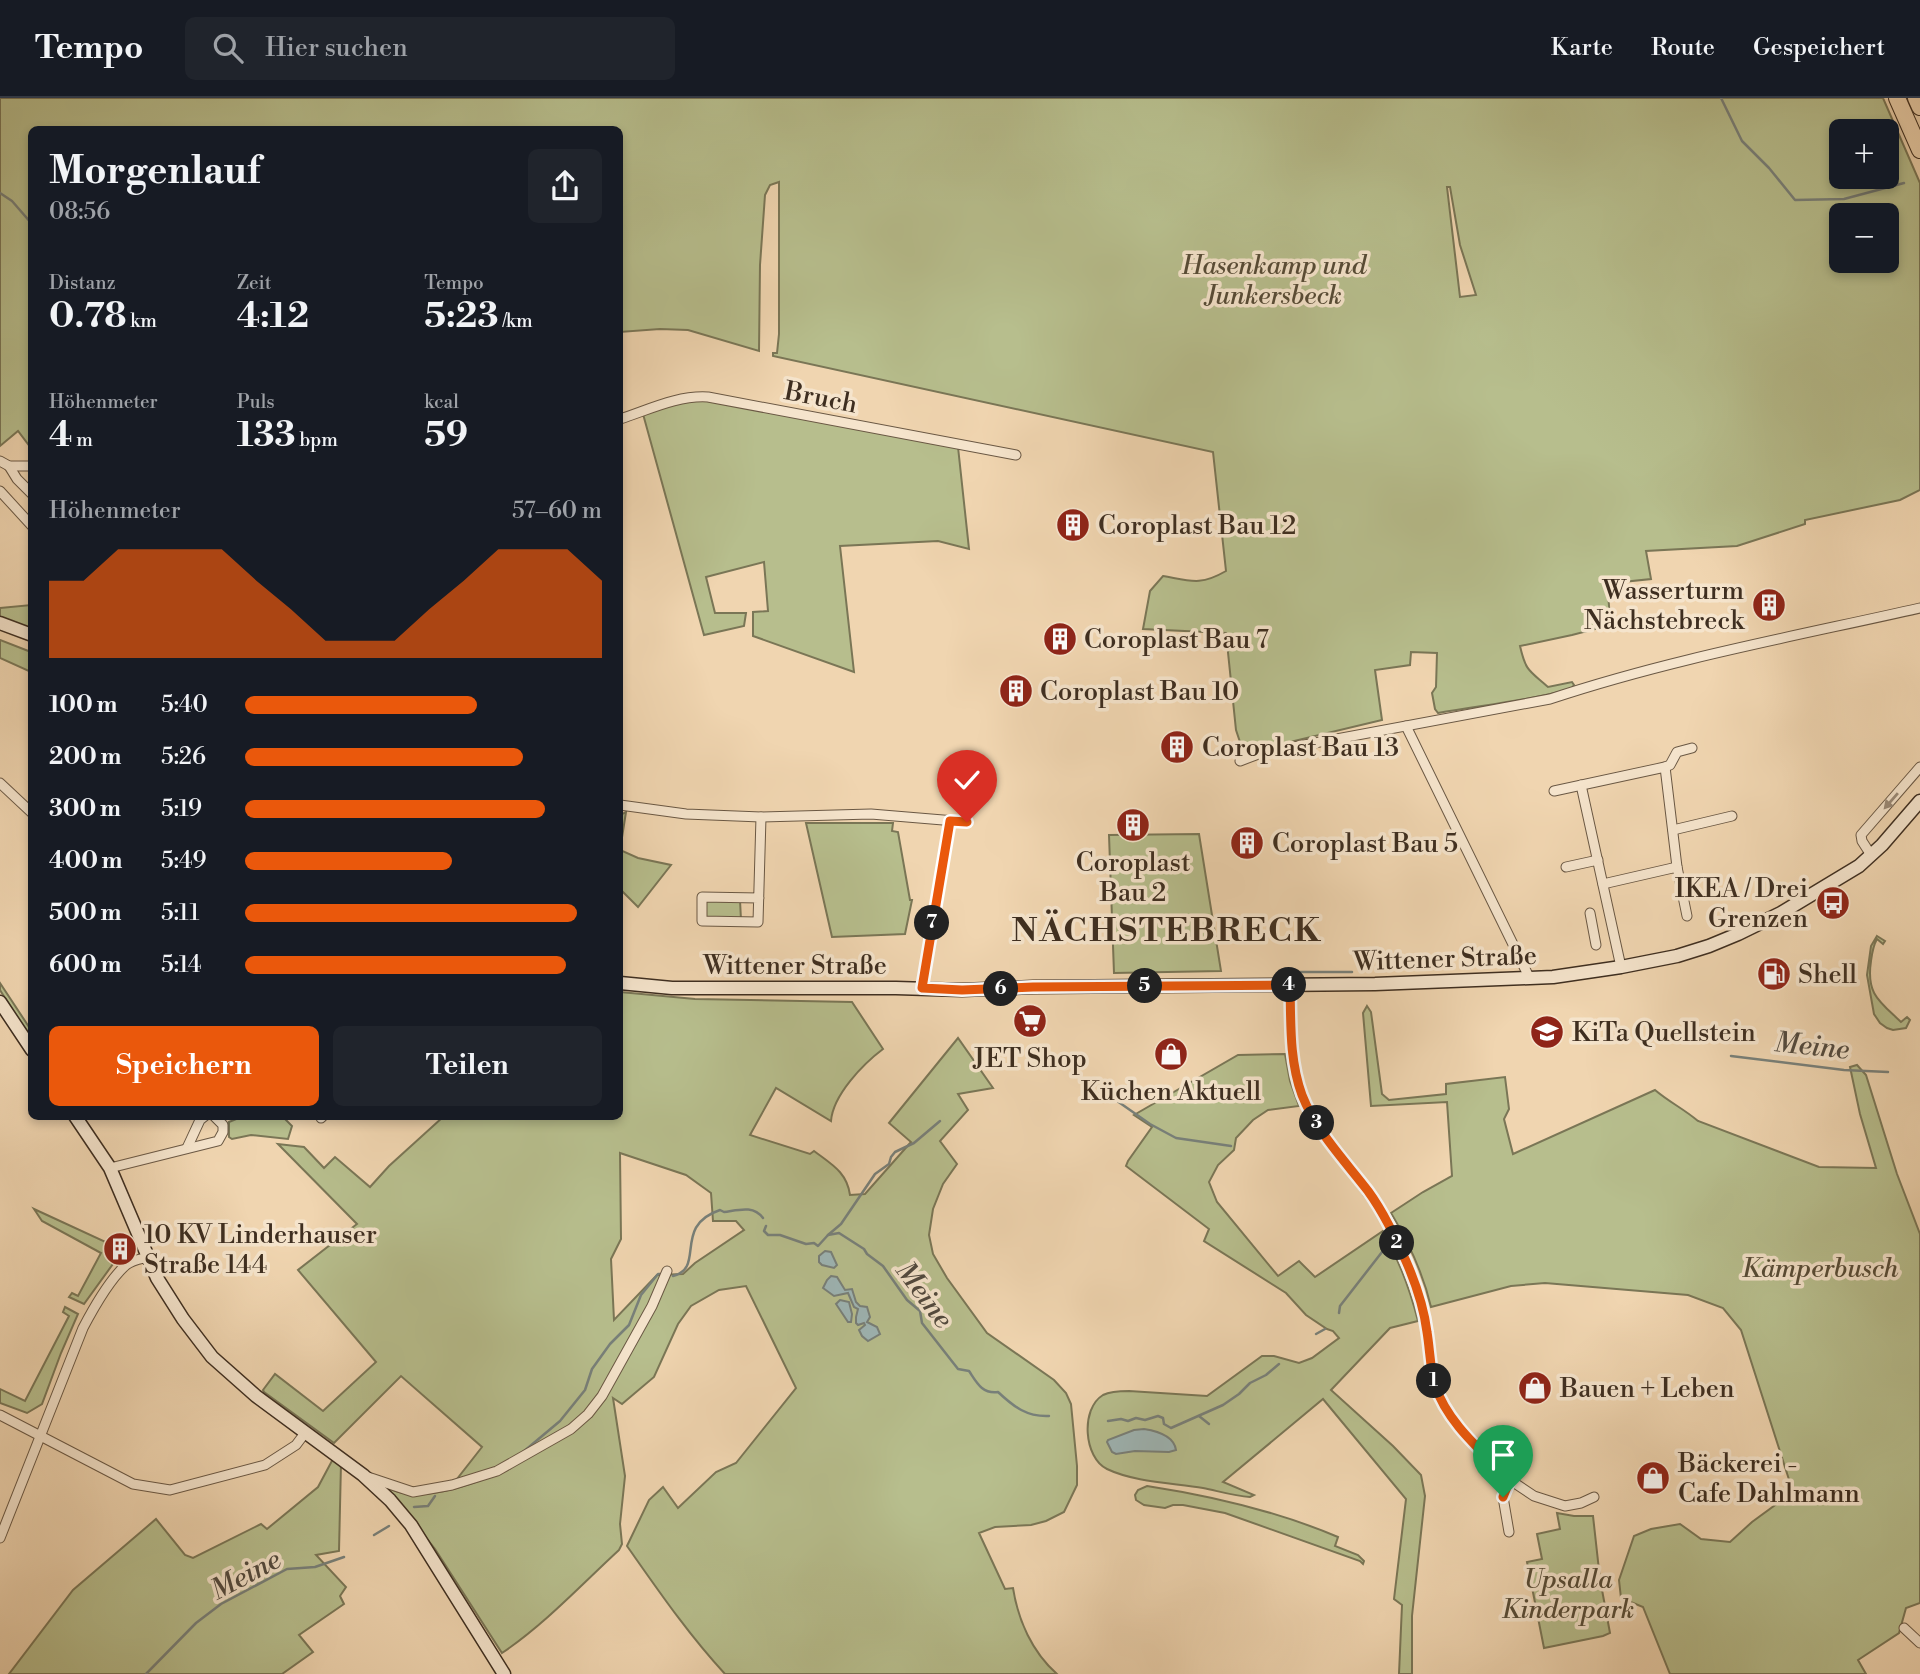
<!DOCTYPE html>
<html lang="de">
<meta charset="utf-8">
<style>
:root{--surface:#171b24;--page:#20242c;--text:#f1f3f6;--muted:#9ea1a6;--line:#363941;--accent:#ea580c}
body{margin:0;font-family:"Libre Bodoni",serif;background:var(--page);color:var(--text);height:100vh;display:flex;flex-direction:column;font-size:26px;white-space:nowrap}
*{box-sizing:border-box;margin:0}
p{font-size:23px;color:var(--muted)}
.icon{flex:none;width:38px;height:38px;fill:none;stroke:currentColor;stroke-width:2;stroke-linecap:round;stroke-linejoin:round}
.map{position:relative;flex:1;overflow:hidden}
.sheet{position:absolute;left:28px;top:28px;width:595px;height:994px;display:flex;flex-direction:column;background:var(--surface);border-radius:10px;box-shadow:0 4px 10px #0003}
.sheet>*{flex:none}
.fabs{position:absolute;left:1829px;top:21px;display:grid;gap:14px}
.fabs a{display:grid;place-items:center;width:70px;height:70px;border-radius:10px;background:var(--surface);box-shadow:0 4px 10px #0003;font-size:35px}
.pin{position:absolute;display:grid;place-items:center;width:60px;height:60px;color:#fff;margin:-72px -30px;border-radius:50% 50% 50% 0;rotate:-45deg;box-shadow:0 0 7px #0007}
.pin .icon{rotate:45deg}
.km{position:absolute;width:35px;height:35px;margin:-18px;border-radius:50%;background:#222;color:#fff;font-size:19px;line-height:35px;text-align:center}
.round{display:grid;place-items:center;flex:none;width:74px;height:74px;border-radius:10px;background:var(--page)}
.head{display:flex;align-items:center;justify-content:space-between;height:119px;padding:0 21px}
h1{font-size:38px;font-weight:700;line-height:52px}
.metrics{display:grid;grid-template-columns:repeat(3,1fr);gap:10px;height:119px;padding:7px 21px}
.metrics div{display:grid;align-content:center}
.metrics b{font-size:35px;font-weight:700}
.metrics small{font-size:19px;font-weight:400}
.metrics p{font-size:19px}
.chart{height:196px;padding:14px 21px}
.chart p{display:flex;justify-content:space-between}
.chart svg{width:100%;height:126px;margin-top:7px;fill:var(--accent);opacity:.7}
.primary-button{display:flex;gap:14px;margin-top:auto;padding:14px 21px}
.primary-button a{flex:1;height:80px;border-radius:10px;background:var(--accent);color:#fff;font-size:28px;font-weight:700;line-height:80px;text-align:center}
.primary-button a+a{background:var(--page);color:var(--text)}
ul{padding:0 21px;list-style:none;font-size:23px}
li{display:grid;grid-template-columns:112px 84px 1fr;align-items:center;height:52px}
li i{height:18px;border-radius:9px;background:var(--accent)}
header{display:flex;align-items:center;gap:42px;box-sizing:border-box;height:98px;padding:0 35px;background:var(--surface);border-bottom:2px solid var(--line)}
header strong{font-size:33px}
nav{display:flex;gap:38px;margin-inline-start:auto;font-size:24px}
.search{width:490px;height:63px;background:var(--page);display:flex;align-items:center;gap:18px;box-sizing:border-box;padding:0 24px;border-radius:10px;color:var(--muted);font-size:26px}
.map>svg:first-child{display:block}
.green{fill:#b7be8d;stroke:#7a7656;stroke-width:2;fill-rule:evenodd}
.water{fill:#9eb6b6;stroke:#78807a;stroke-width:2}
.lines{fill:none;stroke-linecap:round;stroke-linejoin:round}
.stream{stroke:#78807a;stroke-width:2.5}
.minor-casing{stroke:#6a5844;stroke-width:11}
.secondary-casing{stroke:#3e2e20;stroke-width:15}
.motorway-casing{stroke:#3e2e20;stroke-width:18}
.minor{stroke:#f5e4cc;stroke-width:9}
.secondary{stroke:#f5e4cc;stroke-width:12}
.motorway{stroke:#f0d5b0;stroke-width:16}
.oneway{fill:#9a8976}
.route-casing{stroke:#fff;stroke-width:14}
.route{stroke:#ea580c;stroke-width:9}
.labels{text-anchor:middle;stroke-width:7;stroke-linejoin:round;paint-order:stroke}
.park-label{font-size:26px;font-style:italic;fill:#564b36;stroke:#f5e4cc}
.street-label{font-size:26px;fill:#3e2e20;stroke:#f5e4cc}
.poi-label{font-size:26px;fill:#3e2e20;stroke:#f5e4cc;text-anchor:start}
.water-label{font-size:28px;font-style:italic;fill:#51493e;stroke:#f5e4cc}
.district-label{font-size:33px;font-weight:bold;letter-spacing:2px;fill:#3e2e20;stroke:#f5e4cc}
</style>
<header>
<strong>Tempo</strong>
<div class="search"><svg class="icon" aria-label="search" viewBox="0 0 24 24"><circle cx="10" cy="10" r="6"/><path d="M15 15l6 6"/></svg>Hier suchen</div>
<nav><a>Karte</a><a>Route</a><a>Gespeichert</a></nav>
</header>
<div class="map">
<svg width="1920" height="1576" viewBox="0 0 1920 1576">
<rect width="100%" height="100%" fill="#f0d5b0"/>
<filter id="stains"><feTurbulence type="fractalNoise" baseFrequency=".00286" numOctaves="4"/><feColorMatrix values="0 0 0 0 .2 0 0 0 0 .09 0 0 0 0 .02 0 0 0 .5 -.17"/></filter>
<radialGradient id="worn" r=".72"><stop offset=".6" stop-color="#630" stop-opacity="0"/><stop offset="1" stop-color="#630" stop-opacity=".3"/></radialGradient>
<g class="green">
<path d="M0,0H1883L1920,85V392L1900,402L1805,422V426L1737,448L1646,453L1651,481L1613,485C1603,499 1614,514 1607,528L1572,537L1520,548C1526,574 1529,572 1548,589L1572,584L1574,587L1571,591C1528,603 1483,607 1438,615L1435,611L1432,595L1436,589L1437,555L1411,554L1410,567L1375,572L1382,622L1248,654L1241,647L1236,632L1226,535L1143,531L1150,493L1163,478C1191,483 1200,488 1226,473L1213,354L773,258V255H777L779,236V84L770,87L765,97L760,167L759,253L688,232L660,231L620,234V32H32L31,350L18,333L0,348ZM1841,33H1886V79H1841ZM1447,89H1450L1460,147L1476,197L1460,199ZM1841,117H1886V163H1841Z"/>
<polygon points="707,302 958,349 969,451 938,443 840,448 854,574 753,538 753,514 768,513 764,464 706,479 715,515 746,515 744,528 704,537 643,316 685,303"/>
<polygon points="31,507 31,531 0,519 0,510"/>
<polygon points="0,542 31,554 31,574 0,560"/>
<polygon points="626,714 620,752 638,760 671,767 638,809 620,791 620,717"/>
<polygon points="806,725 893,725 892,733 898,734 910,802 912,802 905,836 832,839"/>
<polygon points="1199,736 1221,873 1114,875 1109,737"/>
<polygon points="708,802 740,802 741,822 706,819 705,805"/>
<path d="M1877,838L1885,843L1883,846L1877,841C1873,848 1872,855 1871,863C1866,896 1879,903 1901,924L1907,919L1910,922L1906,930L1893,932L1887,930L1880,925L1874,916L1867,877L1871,848Z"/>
<polygon points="0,885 31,932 31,942 0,892"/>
<path d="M620,894L695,901L852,904L883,951C863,966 833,997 831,1023L776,990L750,1037L810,1056L814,1053C831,1066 847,1074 850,1097L865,1096L911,1044L889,1025L958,940L993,990L958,996L968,1012L940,1043L957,1066L943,1086L933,1111L929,1137L933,1156L947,1180L987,1235L1054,1282L1066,1295L1071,1306L1077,1368V1387L1064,1414L1046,1423L1031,1427L995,1429L979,1435L1005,1491L1013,1490C1018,1522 1032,1554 1057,1576H725C688,1536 658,1492 627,1448L649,1402L663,1389L678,1410L716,1374L736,1365L796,1290L746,1188L719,1192L691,1208L678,1226L654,1279L622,1306L613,1300L625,1378L620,1426L622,1446L619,1452C581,1487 545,1526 502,1555L435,1451L413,1423L378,1385C385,1388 392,1392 399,1394C430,1403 482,1383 511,1370L457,1381L482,1349L401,1278L334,1345L264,1294L263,1292L275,1276L323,1313L376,1264L298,1172L357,1126L278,1046L304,1049L324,1070L335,1059L370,1089L389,1068L443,1019L620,1018ZM620,1055L686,1077L711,1095L713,1123H736L744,1132L695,1165L683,1176L657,1177L614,1222L611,1161L621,1141Z"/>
<path d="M1367,908L1371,914L1382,996L1389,1002L1446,996V986L1505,979L1509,1011L1504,1021L1513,1056L1655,992C1669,1004 1684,1011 1698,1023L1819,1069L1876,1070L1860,1016L1850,969L1857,967L1866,977L1897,1076L1920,1136V1505L1906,1510L1899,1535L1858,1562L1866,1576H1670L1643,1509L1621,1500L1619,1482L1634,1438L1651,1431L1680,1426L1701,1441L1730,1444L1752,1424L1793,1394L1741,1232L1723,1210L1688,1197L1545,1185L1511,1188L1431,1209C1423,1175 1409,1145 1391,1115L1423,1094L1452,1078L1447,1004L1371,1008L1363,915Z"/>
<path d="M1285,956L1290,983L1299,1008L1268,1012L1253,1022L1236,1040L1234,1052L1218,1067L1209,1084L1217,1104L1278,1178L1299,1163L1315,1179L1383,1133C1399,1162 1410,1191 1418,1223L1390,1230L1331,1292L1393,1348L1421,1377L1425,1398L1412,1518V1576H1399L1402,1507L1394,1501L1406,1401L1323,1301L1223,1384L1254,1397L1250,1399C1234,1398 1218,1393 1203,1390C1173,1385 1134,1384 1107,1371C1084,1360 1080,1311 1103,1297C1111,1293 1121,1293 1129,1293L1207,1298L1262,1258H1274L1299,1265L1312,1260L1339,1240L1333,1233L1327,1231L1306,1217L1286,1195L1204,1143L1209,1131L1126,1068L1128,1063L1152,1029L1134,1017L1238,957Z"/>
<polygon points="241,1019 283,1019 292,1028 288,1041 251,1037 232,1041 229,1039 229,1024"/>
<polygon points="34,1111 114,1148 130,1141 133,1146 132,1151 118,1159 84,1206 69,1199 72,1195 78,1198 101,1155 42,1123"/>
<polygon points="65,1209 78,1216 61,1255 42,1306 27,1315 0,1305 0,1291 25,1303 69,1218 63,1214"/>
<polygon points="334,1359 341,1365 339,1453 316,1457 346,1489 340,1498 344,1506 299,1537 313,1554 282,1576 9,1576 73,1492 156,1421 185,1457 193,1460 261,1426 267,1431 318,1389"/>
<path d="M1147,1388C1212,1398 1277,1413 1338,1439L1335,1448L1358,1457L1364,1463L1363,1466L1360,1463L1225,1415L1183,1407H1173L1165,1410L1144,1407L1136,1402L1135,1397L1138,1392Z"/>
<polygon points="1557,1415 1574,1418 1593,1418 1600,1481 1610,1535 1603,1538 1544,1550 1527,1464 1542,1461 1537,1436 1560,1431"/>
</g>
<g class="water">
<polygon points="825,1153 831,1154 837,1167 834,1170 822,1167 819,1164 819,1158"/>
<polygon points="831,1178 837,1179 845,1192 852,1191 856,1204 860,1208 867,1209 870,1219 867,1224 877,1229 880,1236 868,1243 862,1238 859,1232 865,1227 864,1225 858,1227 856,1225 856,1219 858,1211 854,1209 848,1195 834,1198 823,1190 827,1182"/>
<polygon points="840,1202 849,1204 852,1216 851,1224 848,1224 836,1206"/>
<path d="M1144,1331C1157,1333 1174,1338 1176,1352L1169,1354L1135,1353L1116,1356L1112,1354L1107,1344L1108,1342L1134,1332Z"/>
</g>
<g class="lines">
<g class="stream">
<polyline points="1721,0 1742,43 1769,70 1795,102 1844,101 1904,85"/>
<polyline points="0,95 12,103 32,126"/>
<polyline points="1295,874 1352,874"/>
<polyline points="1731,958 1844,972 1888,974"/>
<polyline points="1110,998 1150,1026 1176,1040 1231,1048"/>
<path d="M766,1128L764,1133L768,1137H780L806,1146L814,1145L818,1148L828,1137L839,1135L864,1151L867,1156L883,1168L907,1202L920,1213L922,1225L958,1271L969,1273C977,1285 982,1296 998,1294C1014,1309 1027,1319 1049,1318"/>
<polyline points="828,1137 841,1126 875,1076 889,1066 891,1059 895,1054 914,1045 940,1023"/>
<path d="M673,1178C706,1170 672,1128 720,1112L724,1114C739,1112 753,1107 763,1120"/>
<polyline points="1339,1215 1340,1208 1382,1154"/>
<polyline points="1316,1236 1325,1231"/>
<polyline points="1199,1318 1209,1326"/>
<polyline points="1108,1323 1121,1321 1128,1323 1136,1320 1145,1322 1158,1318 1163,1320 1164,1326 1171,1330 1223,1307 1239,1296 1250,1285 1266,1277 1279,1266"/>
<polyline points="523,1354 560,1323 585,1292 592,1271 610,1246 629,1227 641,1197 658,1176 662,1176"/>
<polyline points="414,1409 428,1408 435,1398"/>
<polyline points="374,1437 389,1428"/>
<polyline points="146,1576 196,1525 221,1506 287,1471 315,1469 344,1459"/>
</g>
<g class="minor-casing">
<g id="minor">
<path d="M620,321C648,312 678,297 708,299L1016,357"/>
<polyline points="0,363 9,368 32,368"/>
<polyline points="9,368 17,381 32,396"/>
<polyline points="0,393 32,428"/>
<polyline points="1406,628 1530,881"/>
<path d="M1240,663L1261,655L1550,601C1670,561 1796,538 1920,510"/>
<polyline points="1665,669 1677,769 1687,818"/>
<polyline points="0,685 32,715"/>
<polyline points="1581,687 1621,869"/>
<polyline points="1554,693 1665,669 1670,667 1677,654 1692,650"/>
<polyline points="620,707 686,716 761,719 871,716 967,724"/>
<polyline points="1673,732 1732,718"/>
<polyline points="1871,757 1862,743 1861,737 1920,669"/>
<polyline points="1566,769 1598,762"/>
<polyline points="1603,786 1677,769"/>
<polyline points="759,800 702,799 702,823 758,824 761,719"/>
<polyline points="1590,815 1596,847"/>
<polyline points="1290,887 1292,948 1294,970 1302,996 1320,1031 1382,1114 1413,1179 1427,1233 1431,1266 1435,1287 1442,1305 1458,1327 1510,1382 1534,1398 1565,1408 1581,1405 1594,1399"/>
<polyline points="922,890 950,723"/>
<polyline points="321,1020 323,1018"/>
<polyline points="187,1050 200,1022 205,1018"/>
<polyline points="110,1070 218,1043 223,1034 223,1027 214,1018"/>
<polyline points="0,1317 133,1386 170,1392 265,1367 296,1347 305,1335"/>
<polyline points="368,1379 413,1394 452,1387 497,1373 571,1331 588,1316 602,1298 652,1208 667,1173"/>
<polyline points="1509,1434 1503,1399 1510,1382"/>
<path d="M0,1440L83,1230C93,1211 110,1181 126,1167C132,1162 140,1161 148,1159"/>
<polyline points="1904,1530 1920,1545"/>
</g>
</g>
<g class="secondary-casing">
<g id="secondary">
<polyline points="0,525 32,537"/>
<polyline points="620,885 672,890 896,890 962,892 1033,889 1375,886 1553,879 1621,869 1677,858 1709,848 1738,836 1781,815 1859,768 1882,747 1920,703"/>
<polyline points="0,904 32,952"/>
<polyline points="75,1018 110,1070 157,1180 183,1221 212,1259 256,1298 363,1377 390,1402 411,1427 504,1576"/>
</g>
</g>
<g class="motorway-casing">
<g id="motorway">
<polyline points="1897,0 1920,52"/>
<polyline points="1916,0 1920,9"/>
</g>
</g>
<use href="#minor" class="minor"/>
<use href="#secondary" class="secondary"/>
<use href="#motorway" class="motorway"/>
</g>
<defs><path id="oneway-solid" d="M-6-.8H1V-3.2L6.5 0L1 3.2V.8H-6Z" transform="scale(1.75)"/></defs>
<use class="oneway" href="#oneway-solid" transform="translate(1891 703) rotate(131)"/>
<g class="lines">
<g class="route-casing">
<path id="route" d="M967,724L950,723L922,890L962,892L1033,889L1290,887C1291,923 1289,962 1302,997C1316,1033 1345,1063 1368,1093C1384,1115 1395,1139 1406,1163C1416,1186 1424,1210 1427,1234C1430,1252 1430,1270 1435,1287C1447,1325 1483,1354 1510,1382L1503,1399"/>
</g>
<use href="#route" class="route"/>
</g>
<defs>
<g id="building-disc" transform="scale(1.75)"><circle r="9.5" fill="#8f2418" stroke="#f5e4cc"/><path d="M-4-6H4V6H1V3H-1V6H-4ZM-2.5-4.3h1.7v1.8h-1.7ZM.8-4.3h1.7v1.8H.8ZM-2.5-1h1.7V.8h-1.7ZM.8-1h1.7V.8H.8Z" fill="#fff"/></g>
<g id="bus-disc" transform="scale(1.75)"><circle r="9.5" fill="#8f2418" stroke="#f5e4cc"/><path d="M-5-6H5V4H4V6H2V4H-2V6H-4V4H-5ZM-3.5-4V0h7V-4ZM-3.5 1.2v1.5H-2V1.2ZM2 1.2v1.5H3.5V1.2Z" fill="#fff"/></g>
<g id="fuel-disc" transform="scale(1.75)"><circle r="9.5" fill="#8f2418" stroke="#f5e4cc"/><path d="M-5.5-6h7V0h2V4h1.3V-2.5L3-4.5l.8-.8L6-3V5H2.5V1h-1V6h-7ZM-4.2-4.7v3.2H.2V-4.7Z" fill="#fff"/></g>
<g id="supermarket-disc" transform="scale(1.75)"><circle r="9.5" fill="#8f2418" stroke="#f5e4cc"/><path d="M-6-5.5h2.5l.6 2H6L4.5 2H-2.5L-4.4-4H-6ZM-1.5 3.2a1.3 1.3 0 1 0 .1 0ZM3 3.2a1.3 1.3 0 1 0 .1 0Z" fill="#fff"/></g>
<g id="school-disc" transform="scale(1.75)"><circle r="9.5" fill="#8f2418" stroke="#f5e4cc"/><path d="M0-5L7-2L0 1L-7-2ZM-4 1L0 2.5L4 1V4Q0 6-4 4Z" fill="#fff"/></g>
<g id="shop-disc" transform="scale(1.75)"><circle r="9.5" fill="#8f2418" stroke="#f5e4cc"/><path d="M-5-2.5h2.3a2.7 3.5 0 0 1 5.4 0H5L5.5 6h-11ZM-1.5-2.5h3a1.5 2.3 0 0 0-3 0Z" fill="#fff"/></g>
</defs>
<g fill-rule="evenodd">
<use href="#building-disc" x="1073" y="427"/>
<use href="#building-disc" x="1769" y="507"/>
<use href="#building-disc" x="1060" y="541"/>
<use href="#building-disc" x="1016" y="593"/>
<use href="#building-disc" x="1177" y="649"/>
<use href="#building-disc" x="1133" y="727"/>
<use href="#building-disc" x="1247" y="745"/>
<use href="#bus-disc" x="1833" y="805"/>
<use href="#fuel-disc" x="1774" y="876"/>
<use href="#supermarket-disc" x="1030" y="923"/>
<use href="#school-disc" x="1547" y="934"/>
<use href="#shop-disc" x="1171" y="956"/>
<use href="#building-disc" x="120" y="1151"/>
<use href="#shop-disc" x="1535" y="1290"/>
<use href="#shop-disc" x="1653" y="1380"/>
</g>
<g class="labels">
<g class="park-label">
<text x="1274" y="176">Hasenkamp und<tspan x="1274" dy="30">Junkersbeck</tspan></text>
<text x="1820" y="1179">Kämperbusch</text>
<text x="1568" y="1490">Upsalla<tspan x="1568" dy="30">Kinderpark</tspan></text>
</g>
<g class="street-label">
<text transform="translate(821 299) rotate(11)" y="9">Bruch</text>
<text transform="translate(1445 860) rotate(-2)" y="9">Wittener Straße</text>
<text x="795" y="876">Wittener Straße</text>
</g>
<g class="poi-label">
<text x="1098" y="436">Coroplast Bau 12</text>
<text x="1744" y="501" text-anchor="end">Wasserturm<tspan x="1744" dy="30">Nächstebreck</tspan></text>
<text x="1084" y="550">Coroplast Bau 7</text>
<text x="1040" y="602">Coroplast Bau 10</text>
<text x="1202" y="658">Coroplast Bau 13</text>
<text x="1272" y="754">Coroplast Bau 5</text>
<text x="1133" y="773" text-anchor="middle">Coroplast<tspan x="1133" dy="30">Bau 2</tspan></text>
<text x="1808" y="799" text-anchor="end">IKEA / Drei<tspan x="1808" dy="30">Grenzen</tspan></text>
<text x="1798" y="885">Shell</text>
<text x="1572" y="943">KiTa Quellstein</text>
<text x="1030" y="969" text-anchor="middle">JET Shop</text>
<text x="1171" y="1002" text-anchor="middle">Küchen Aktuell</text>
<text x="144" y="1145">10 KV Linderhauser<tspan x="144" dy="30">Straße 144</tspan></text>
<text x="1560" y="1299">Bauen + Leben</text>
<text x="1678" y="1374">Bäckerei -<tspan x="1678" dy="30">Cafe Dahlmann</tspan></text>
</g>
<g class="water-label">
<text transform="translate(1812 947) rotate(6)" y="10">Meine</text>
<text transform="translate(925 1196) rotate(53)" y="10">Meine</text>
<text transform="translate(245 1476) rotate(-28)" y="10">Meine</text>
</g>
<g class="district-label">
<text x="1167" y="843">NÄCHSTEBRECK</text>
</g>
</g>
<rect width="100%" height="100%" filter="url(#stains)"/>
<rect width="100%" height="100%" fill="url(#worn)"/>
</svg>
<div class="fabs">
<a>+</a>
<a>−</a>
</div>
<div class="pin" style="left:1503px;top:1399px;background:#1e9e55"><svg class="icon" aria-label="arrive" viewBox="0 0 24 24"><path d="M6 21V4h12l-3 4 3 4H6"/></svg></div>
<div class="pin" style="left:967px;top:724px;background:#d93025"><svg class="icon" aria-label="check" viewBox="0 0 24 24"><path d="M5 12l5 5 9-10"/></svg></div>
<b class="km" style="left:1434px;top:1283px">1</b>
<b class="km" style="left:1397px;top:1145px">2</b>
<b class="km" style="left:1317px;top:1025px">3</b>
<b class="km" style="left:1289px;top:887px">4</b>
<b class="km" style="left:1145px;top:888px">5</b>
<b class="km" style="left:1001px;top:891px">6</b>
<b class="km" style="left:932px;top:825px">7</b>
<section class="sheet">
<div class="head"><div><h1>Morgenlauf</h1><p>08:56</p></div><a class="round"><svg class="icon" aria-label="share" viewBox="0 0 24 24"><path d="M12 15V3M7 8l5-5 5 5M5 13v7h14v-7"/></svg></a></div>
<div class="metrics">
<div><p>Distanz</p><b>0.78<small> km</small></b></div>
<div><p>Zeit</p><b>4:12</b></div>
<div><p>Tempo</p><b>5:23<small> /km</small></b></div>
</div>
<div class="metrics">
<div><p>Höhenmeter</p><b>4<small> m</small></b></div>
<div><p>Puls</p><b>133<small> bpm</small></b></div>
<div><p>kcal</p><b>59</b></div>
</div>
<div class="chart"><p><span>Höhenmeter</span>57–60 m</p>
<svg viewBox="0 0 160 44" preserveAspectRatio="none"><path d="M0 44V17L10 17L20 6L30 6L40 6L50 6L60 17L70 27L80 38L90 38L100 38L110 27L120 17L130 6L140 6L150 6L160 17V44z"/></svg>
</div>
<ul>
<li><b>100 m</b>5:40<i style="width:65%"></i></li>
<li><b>200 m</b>5:26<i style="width:78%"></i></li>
<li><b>300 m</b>5:19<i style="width:84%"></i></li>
<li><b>400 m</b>5:49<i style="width:58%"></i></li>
<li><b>500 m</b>5:11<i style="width:93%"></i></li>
<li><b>600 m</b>5:14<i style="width:90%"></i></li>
</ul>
<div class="primary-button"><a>Speichern</a><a>Teilen</a></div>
</section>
</div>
